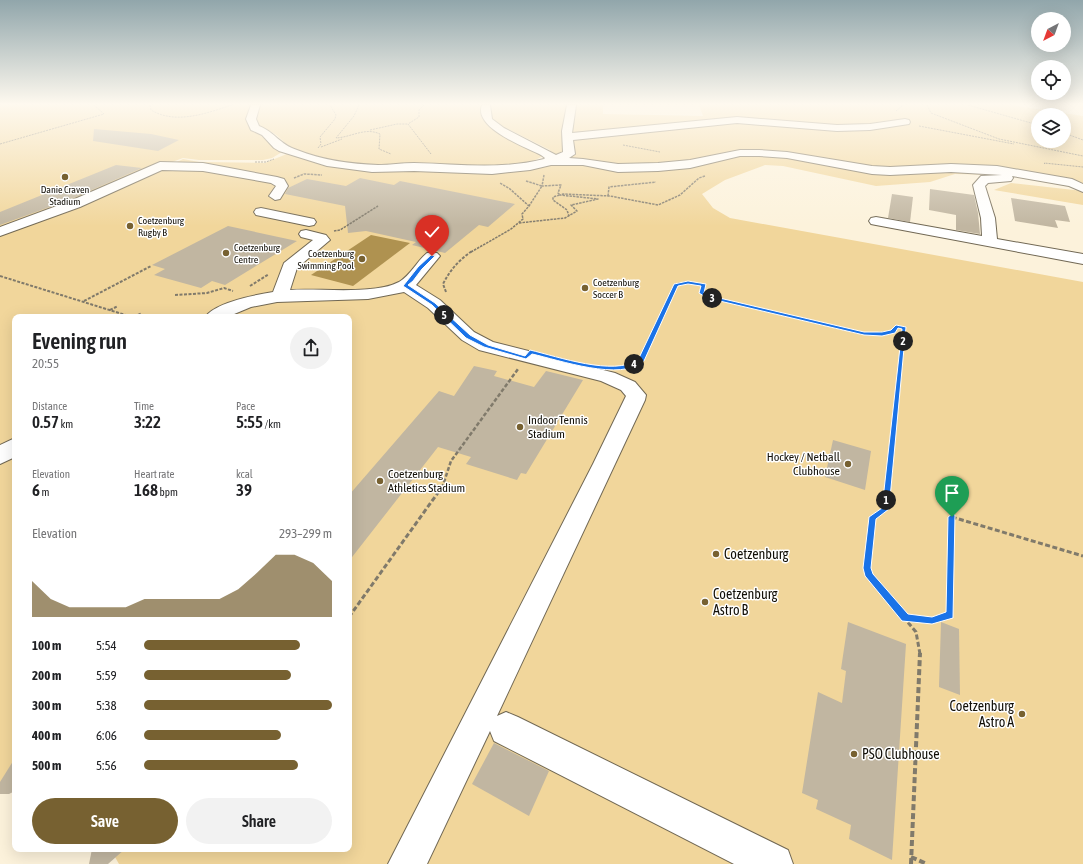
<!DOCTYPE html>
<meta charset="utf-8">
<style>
:root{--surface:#fff;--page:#f2f2f2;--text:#202124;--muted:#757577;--accent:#776131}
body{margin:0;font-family:"Asap Condensed",sans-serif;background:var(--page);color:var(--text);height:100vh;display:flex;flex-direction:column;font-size:15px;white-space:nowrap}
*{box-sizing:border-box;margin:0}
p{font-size:13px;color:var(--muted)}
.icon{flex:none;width:22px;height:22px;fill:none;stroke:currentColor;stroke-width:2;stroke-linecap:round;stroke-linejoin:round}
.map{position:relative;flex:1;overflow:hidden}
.panel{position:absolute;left:12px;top:314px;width:340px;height:538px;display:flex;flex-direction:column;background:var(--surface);border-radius:8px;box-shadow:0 4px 16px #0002}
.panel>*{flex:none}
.needle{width:26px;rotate:221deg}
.fabs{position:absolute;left:1031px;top:12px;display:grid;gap:8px}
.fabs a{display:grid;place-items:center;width:40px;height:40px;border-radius:50%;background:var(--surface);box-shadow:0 4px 16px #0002;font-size:20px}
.pin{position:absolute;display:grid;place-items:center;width:34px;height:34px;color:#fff;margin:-41px -17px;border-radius:50% 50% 50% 0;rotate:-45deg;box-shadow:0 0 4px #0007}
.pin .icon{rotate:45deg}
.km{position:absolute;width:20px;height:20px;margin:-10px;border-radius:50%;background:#222;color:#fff;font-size:11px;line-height:20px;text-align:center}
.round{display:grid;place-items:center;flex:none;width:42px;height:42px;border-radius:21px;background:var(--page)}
.headline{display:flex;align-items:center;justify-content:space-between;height:68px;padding:0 20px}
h1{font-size:22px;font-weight:600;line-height:30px}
.metrics{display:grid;grid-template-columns:repeat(3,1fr);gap:6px;height:68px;padding:4px 20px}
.metrics div{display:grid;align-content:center}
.metrics b{font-size:17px;font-weight:600}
.metrics small{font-size:11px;font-weight:400}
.metrics p{font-size:11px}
.chart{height:112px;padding:8px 20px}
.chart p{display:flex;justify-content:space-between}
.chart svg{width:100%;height:72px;margin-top:4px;fill:var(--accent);opacity:.7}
.action{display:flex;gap:8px;margin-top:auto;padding:8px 20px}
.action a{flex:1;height:46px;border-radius:24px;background:var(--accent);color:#fff;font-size:16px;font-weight:600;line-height:46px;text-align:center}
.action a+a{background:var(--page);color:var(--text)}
ul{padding:0 20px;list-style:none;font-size:13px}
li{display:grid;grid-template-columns:64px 48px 1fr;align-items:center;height:30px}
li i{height:10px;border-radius:5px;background:var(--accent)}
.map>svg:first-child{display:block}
.green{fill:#f1d69b;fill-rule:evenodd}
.water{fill:#af9250}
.building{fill:#c1b6a1}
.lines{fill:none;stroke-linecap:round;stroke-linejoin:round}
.minor-casing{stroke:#716854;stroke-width:2}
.path-far5{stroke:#807a6b;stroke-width:1;stroke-dasharray:2 1;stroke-linecap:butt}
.path-far4{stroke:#807a6b;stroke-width:1.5;stroke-dasharray:2.5 1;stroke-linecap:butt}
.path-far3{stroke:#807a6b;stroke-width:2;stroke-dasharray:3 1.5;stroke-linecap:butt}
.path-far2{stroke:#807a6b;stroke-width:2.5;stroke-dasharray:4 2;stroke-linecap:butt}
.path-far1{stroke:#807a6b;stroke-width:3;stroke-dasharray:5 2.5;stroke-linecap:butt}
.path{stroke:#807a6b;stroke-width:4;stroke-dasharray:6 3;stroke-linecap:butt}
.minor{fill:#fff;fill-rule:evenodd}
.route{fill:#1a73e8;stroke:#fff}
.poi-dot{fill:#776131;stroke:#fff;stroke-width:1.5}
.labels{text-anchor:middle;stroke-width:3;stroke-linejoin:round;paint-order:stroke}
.far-poi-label{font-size:10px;fill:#120f07;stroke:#fff;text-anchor:start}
.poi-label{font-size:12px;fill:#120f07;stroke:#fff;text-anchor:start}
.near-poi-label{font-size:14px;fill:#120f07;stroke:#fff;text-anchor:start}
</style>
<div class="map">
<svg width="1083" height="864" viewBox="0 0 1083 864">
<rect width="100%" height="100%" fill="#fcf2db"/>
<g class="green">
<path d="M0,105H481V117L543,156C534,161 525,165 515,167C498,170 478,167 460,167C405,166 350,169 297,150C284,146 279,133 265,129L255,131C265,137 272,149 282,152L272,158L263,160H199L183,158L172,162L175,163L183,159L199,162L265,163L289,153L323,164L464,173L517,172L553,162L550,150L494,122L489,116V105H603V114L703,116L699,105H1011L1083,116V183L1020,171L1007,175L955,174L930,182L876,186L783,166L765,165L725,180L702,194L713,208L730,218L1083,282V864H119L115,857L108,863L92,851L91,849H349V317H15V792H0ZM1038,115H1064V141H1038Z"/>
<polygon points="1011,183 1083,191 1083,205 994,190"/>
</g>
<polygon class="water" points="371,235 410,243 353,286 311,275"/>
<g class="building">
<polygon points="94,129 151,134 179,140 158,151 93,141"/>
<polygon points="116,165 142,168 69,200 0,225 0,212"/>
<polygon points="360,178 394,185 400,181 515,204 488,227 479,225 445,253 412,245 416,242 366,231 348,233 345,206 285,194 288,188 307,179 346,186"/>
<polygon points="930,189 974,195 978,213 980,234 956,230 956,215 929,210"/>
<polygon points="892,194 913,197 910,222 888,218"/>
<polygon points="1011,198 1065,206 1070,222 1055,220 1058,228 1015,221"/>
<polygon points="228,226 297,241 225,285 212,281 201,288 154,275 165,269 152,265"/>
<polygon points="474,366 497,371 494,376 534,387 546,371 583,380 526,474 521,473 517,480 466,464 471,457 438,447 349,561 349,495 439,391 454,396"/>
<polygon points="833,440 871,451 865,490 825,477"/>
<polygon points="848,622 906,644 892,860 849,839 851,825 816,809 818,800 802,793 818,692 842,703 846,671 841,669"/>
<polygon points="941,622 959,629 960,695 939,687"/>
<polygon points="494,743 549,771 529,816 472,784"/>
<polygon points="15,758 15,791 9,794 0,794 0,782"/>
<polygon points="92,849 125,849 108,864 89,864"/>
</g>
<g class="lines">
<g class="minor-casing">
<g id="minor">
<path d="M251,105H260L256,119L259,126C276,133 279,144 297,150C322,160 351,164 378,165C390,165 402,163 414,163C458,164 501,170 544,159L545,158L541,155C525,147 473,128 482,105H490L492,119L504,128L556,155L563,152L562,131L567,105H576L572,133L737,117L837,125L870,124L905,119L909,120L910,122L909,124L870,130L837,131L737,123L573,140L575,154L569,158L583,159L618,164L658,163L690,160L740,150H759L787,152L872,166L890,167L951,164L997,166L1072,179L1083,184V192L1069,186L1012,176L1013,178L1011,181L988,183L985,186L995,218L997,239L1083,254V264L876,225L871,224L869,221L871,218L876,217L982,236L981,218L973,185L981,176L1002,175L951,172L890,175L872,174L787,158L759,156H740L690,168L658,171L618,172L583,165H551L530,170L492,174L414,171L372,172L327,166L279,151L274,148L262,135L251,130L246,119Z"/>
<polygon points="160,162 203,163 277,177 284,179 288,186 280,199 275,200 269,196 276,186 271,183 203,171 162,170 80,207 0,236 0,227 70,201"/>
<polygon points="261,208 314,219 316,222 314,225 309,226 256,215 254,212 256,209"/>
<path d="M306,230L326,235L330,240L297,268L290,290C319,288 375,295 399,282C411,275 417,261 427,253H437L440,256L416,285L440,300L474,332L493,342L615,373L635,382L646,395L645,400L497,716L506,712L518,717L788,850L793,864H734L494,741L490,731L427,864H388L593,464L626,396L621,390L601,381L479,350L462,340L428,308L404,292L368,299L277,302L251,307L227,317H205C216,302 255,295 273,292L284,263L313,240L301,237L299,234L301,231Z"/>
<polygon points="15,438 15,457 0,464 0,445"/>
</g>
</g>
<g class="path-far5">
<path d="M150,105L151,110C176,125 207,113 232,105"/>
<path d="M359,105L354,116L336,138C352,137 365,127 380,134L379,149L391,154"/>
<polyline points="424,105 419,110 419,117 408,124 431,154"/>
<polyline points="927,105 931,113 999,139 1083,156"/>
<polyline points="968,105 1038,125"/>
<polyline points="896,111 903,105"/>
<polyline points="919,126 1014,144"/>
<polyline points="370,130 397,124 408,124"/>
<polyline points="1064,133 1083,140"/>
<polyline points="0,144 104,114 94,105"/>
<polyline points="623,145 660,152"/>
<polyline points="321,147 342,139"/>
<polyline points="318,148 321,144 320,137 335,119 336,115 330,105"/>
<polyline points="255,162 266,162 274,159"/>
<polyline points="1045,164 1044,163 1083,167"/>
</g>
<g class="path-far4">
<polyline points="544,175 542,186 561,185 558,193 560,195 553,197 553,200 567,210 569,216"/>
<polyline points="294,178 304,174 322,175"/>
<polyline points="526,181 542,186 529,206"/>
<polyline points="608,196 609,187 656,182"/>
<polyline points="519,223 565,218 577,211 571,205 598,199 560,195 563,194 610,196 658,205 680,195 699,178 705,176"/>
<polyline points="334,231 340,230 378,206"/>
<polyline points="471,252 511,229 523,219 522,214 529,206 510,189 500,183"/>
</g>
<g class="path-far3">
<polyline points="0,276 132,317"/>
<polyline points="250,286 269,274"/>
<path d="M446,292L443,284C450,270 459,260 472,251"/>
<polyline points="175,295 207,293 224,288 233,291"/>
<polyline points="84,301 151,266"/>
<polyline points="110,310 118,306"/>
<polyline points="134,317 142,313"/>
<polyline points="643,356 676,284 688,282 704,285 702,293 709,297 864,334 893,332 896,326 905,328 902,356"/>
</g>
<g class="path-far2">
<polyline points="625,367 641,361 644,355"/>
<polyline points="442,488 451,461 518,369"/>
<polyline points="887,488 902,355"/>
</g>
<g class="path-far1">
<polyline points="887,487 885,509 872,517 867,568 869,576 916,632 920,654"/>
<polyline points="349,617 442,487"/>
<polyline points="906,618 932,620 950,615 952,517 1083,556"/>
</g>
<g class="path">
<polyline points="911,857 927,864"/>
<polyline points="911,864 920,653"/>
</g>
<use href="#minor" class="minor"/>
</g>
<linearGradient id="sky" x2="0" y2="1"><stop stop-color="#91a6ab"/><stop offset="0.46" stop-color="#fef9ef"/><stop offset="1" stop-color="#fef9ef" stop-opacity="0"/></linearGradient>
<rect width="1083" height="226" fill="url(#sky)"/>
<path class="route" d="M431,255L435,256L422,269L413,281L408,285L435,303L470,335L488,345L525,356L530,350C559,357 613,376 638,360L674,284L688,281L706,284L704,293L711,296L864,332H882L891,330L896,325L906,327L889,509L876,519L871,568L873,574L908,614L932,617L946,612L948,517L952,514L955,515L953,618L932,624L902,621L865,576L863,568L869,517L882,508L902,329L898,328L895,333L882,336L864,335L707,298L699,293L701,286L688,284L678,286L644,361C621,382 559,360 532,354L526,359L484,347L466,338L432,305L403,286L418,267Z"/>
<g class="poi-dot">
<circle cx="65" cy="177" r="4"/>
<circle cx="130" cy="226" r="4"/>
<circle cx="226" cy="253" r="4"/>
<circle cx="362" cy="259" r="4"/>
<circle cx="585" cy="288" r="4"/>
<circle cx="520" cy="427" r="4"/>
<circle cx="848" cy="464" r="4"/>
<circle cx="380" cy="481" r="4"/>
<circle cx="716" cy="554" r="4"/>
<circle cx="705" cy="602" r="4"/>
<circle cx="1022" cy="714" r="4"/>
<circle cx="854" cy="754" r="4"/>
</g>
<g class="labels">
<g class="far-poi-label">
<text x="65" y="193" text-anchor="middle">Danie Craven<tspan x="65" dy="12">Stadium</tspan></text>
<text x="138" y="224">Coetzenburg<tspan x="138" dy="12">Rugby B</tspan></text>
<text x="234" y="251">Coetzenburg<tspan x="234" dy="12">Centre</tspan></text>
<text x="354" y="257" text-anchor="end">Coetzenburg<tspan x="354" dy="12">Swimming Pool</tspan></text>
<text x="593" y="286">Coetzenburg<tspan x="593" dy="12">Soccer B</tspan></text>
</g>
<g class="poi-label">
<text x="528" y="424">Indoor Tennis<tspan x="528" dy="14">Stadium</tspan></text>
<text x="840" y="461" text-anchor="end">Hockey / Netball<tspan x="840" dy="14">Clubhouse</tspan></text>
<text x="388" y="478">Coetzenburg<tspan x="388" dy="14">Athletics Stadium</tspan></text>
</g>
<g class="near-poi-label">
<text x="724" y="559">Coetzenburg</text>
<text x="713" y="599">Coetzenburg<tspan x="713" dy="16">Astro B</tspan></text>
<text x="1014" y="711" text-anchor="end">Coetzenburg<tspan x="1014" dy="16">Astro A</tspan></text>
<text x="862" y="759">PSO Clubhouse</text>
</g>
</g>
</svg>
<div class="fabs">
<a><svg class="needle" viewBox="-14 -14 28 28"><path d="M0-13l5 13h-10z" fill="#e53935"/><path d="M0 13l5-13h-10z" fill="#757577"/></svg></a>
<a><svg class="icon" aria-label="locate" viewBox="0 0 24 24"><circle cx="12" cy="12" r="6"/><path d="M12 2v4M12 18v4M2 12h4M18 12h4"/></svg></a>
<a><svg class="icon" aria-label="layers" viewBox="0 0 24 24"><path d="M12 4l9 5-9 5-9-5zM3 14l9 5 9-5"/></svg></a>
</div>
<div class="pin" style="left:952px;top:517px;background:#1e9e55"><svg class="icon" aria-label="arrive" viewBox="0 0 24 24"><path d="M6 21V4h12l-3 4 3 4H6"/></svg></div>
<div class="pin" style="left:432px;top:256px;background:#d93025"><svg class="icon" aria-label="check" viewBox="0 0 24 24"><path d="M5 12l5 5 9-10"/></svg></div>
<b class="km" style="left:886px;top:500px">1</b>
<b class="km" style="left:903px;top:341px">2</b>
<b class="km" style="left:712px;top:298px">3</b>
<b class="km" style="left:634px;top:364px">4</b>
<b class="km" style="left:444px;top:315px">5</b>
<section class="panel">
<div class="headline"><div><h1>Evening run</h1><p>20:55</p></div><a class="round"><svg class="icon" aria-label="share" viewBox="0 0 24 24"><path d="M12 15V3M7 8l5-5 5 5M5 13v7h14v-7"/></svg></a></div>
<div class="metrics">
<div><p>Distance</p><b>0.57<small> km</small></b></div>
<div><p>Time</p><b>3:22</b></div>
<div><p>Pace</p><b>5:55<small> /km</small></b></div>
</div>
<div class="metrics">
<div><p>Elevation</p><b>6<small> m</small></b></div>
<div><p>Heart rate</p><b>168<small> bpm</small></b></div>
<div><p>kcal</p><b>39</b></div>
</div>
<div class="chart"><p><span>Elevation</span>293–299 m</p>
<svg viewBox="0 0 160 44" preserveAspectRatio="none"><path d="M0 44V22L10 33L20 38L30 38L40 38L50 38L60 33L70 33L80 33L90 33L100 33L110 27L120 17L130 6L140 6L150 11L160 22V44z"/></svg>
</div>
<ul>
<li><b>100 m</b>5:54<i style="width:83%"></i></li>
<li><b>200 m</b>5:59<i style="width:78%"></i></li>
<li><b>300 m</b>5:38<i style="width:100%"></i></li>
<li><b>400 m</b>6:06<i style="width:73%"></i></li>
<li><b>500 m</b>5:56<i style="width:82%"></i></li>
</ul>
<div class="action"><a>Save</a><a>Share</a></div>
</section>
</div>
